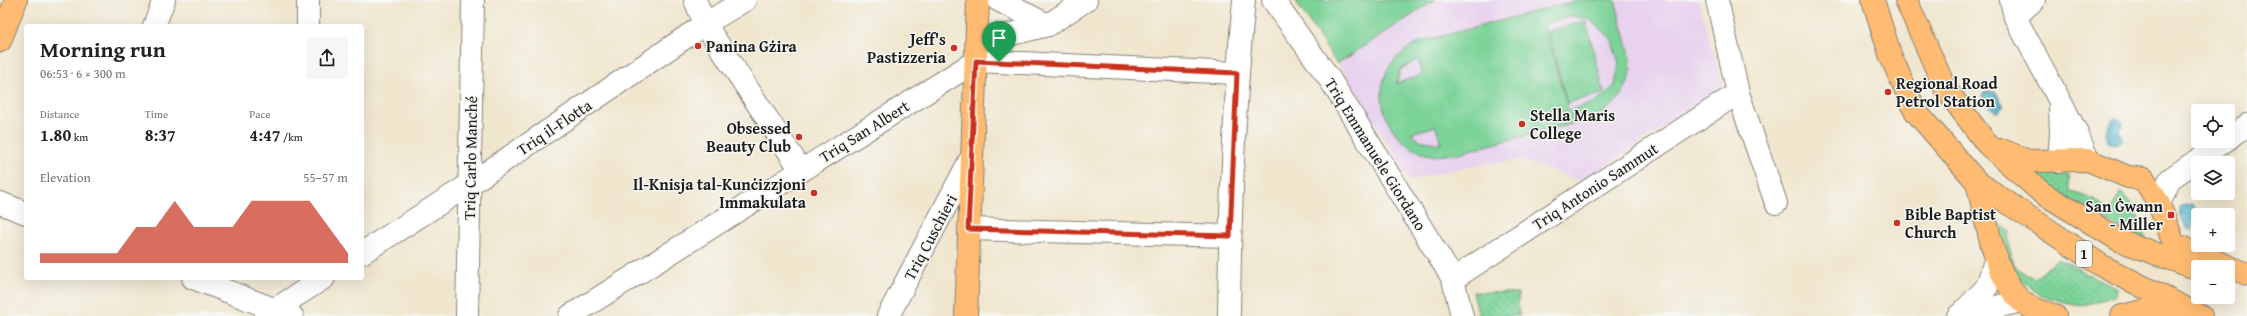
<!DOCTYPE html>
<meta charset="utf-8">
<style>
:root{--surface:#fff;--page:#f6f6f6;--text:#222;--muted:#767676;--accent:#c8321e}
body{margin:0;font-family:"Gentium Book Plus",serif;background:var(--page);color:var(--text);height:100vh;display:flex;flex-direction:column;font-size:15px;white-space:nowrap}
*{box-sizing:border-box;margin:0}
p{font-size:13px;color:var(--muted)}
.icon{flex:none;width:22px;height:22px;fill:none;stroke:currentColor;stroke-width:2;stroke-linecap:round;stroke-linejoin:round}
.map{position:relative;flex:1;overflow:hidden}
.details{position:absolute;left:24px;top:24px;width:340px;height:256px;display:flex;flex-direction:column;background:var(--surface);border-radius:4px;box-shadow:0 4px 16px #0002}
.details>*{flex:none}
.tools{position:absolute;left:2191px;top:104px;display:grid;gap:8px}
.tools a{display:grid;place-items:center;width:44px;height:44px;border-radius:4px;background:var(--surface);box-shadow:0 4px 16px #0002;font-size:20px}
.pin{position:absolute;display:grid;place-items:center;width:34px;height:34px;color:#fff;margin:-41px -17px;border-radius:50% 50% 50% 0;rotate:-45deg;box-shadow:0 0 4px #0007}
.pin .icon{rotate:45deg}
.round{display:grid;place-items:center;flex:none;width:42px;height:42px;border-radius:4px;background:var(--page)}
.summary{display:flex;align-items:center;justify-content:space-between;height:68px;padding:0 16px}
h1{font-size:22px;font-weight:700;line-height:30px}
.figures{display:grid;grid-template-columns:repeat(3,1fr);gap:6px;height:68px;padding:4px 16px}
.figures div{display:grid;align-content:center}
.figures b{font-size:17px;font-weight:700}
.figures small{font-size:11px;font-weight:400}
.figures p{font-size:11px}
.chart{height:112px;padding:8px 16px}
.chart p{display:flex;justify-content:space-between}
.chart svg{width:100%;height:72px;margin-top:4px;fill:var(--accent);opacity:.7}
.map>svg:first-child{display:block}
.built{fill:#e8d2ee}
.green{fill:url(#green-dots);stroke:#4c785a}
.pitch{fill:#7cd398;stroke:#4c785a;fill-rule:evenodd}
.water{fill:url(#water-waves);stroke:#366875}
.lines{fill:none;stroke-linecap:round;stroke-linejoin:round}
.minor-casing{stroke:#868175;stroke-width:24}
.major-casing{stroke:#868175;stroke-width:24}
.highway-casing{stroke:#868175;stroke-width:24}
.minor{stroke:#fff;stroke-width:22}
.major{stroke:#febb71;stroke-width:22}
.highway{stroke:#febb71;stroke-width:22}
.route-casing{stroke:#fff;stroke-width:8}
.route{stroke:#c8321e;stroke-width:5}
.poi-dot{fill:#c8321e;stroke:#f6f6f2;stroke-width:1.5}
.labels{text-anchor:middle;stroke-width:3;stroke-linejoin:round;paint-order:stroke}
.shield{fill:#f6f6f2;stroke:#5d5d5c;stroke-width:1}
.shield-label{font-size:15px;font-weight:bold;fill:#1c1c1c}
.poi-label{font-size:16px;font-weight:bold;fill:#1c1c1c;stroke:#f6f6f2;text-anchor:end}
.street-label{font-size:16px;fill:#1c1c1c;stroke:#f6f6f2}
</style>
<div class="map">
<svg width="2247" height="316" viewBox="0 0 2247 316">
<defs>
<pattern id="green-dots" width="8" height="8" patternUnits="userSpaceOnUse"><rect width="8" height="8" fill="#7cd398"/><path d="M2 2h.1M6 6h.1" fill="none" stroke="#6bb582" stroke-width="1.8" stroke-linecap="round"/></pattern>
<pattern id="water-waves" width="16" height="10" patternUnits="userSpaceOnUse"><rect width="16" height="10" fill="#4fb3ce"/><path d="M0 5q4-4 8 0t8 0" fill="none" stroke="#4191a6"/></pattern>
</defs>
<rect width="100%" height="100%" fill="#f6f6f2"/>
<filter id="ink" filterUnits="userSpaceOnUse"><feTurbulence type="fractalNoise" baseFrequency=".025" numOctaves="2"/><feDisplacementMap in="SourceGraphic" scale="8" xChannelSelector="R" yChannelSelector="G"/><feConvolveMatrix kernelMatrix="1 2 1 2 8 2 1 2 1" color-interpolation-filters="sRGB"/></filter>
<filter id="wash" filterUnits="userSpaceOnUse"><feTurbulence type="fractalNoise" baseFrequency=".012" numOctaves="4" result="noise"/><feDisplacementMap in="SourceGraphic" scale="16" xChannelSelector="R" yChannelSelector="G"/><feGaussianBlur stdDeviation="0.9" result="paint"/><feColorMatrix in="noise" values="0 0 0 0 0 0 0 0 0 0 0 0 0 0 0 0 0 1.4 0 .05"/><feComposite in="paint" operator="in"/></filter>
<g filter="url(#wash)">
<rect width="100%" height="100%" fill="#f0e6ce"/>
<polygon class="built" points="1295,0 1698,0 1724,88 1582,181 1520,160 1471,166 1410,180 1346,75"/>
<g class="green">
<polygon points="2049,169 2050,174 2069,175 2070,191 2095,200 2109,212 2121,192 2135,210 2147,241 2146,242 2102,220 2039,182 2038,173"/>
<polygon points="1998,223 2011,232 2008,235 2013,266 2034,278 2059,258 2085,273 2116,287 2115,296 2081,306 2042,296 2025,284 2003,259"/>
<polygon points="1473,292 1518,293 1519,316 1479,316"/>
</g>
<g class="pitch">
<polygon points="1295,0 1435,0 1337,64"/>
<path d="M1578,0H1615L1631,58L1630,79L1618,100L1598,117L1455,154C1447,154 1438,157 1430,155C1390,148 1367,94 1393,62C1400,53 1410,48 1420,42ZM1572,16L1589,19L1611,38L1619,63L1615,85L1606,94L1591,104L1568,110L1544,24ZM1418,59L1422,75L1397,83L1400,70ZM1436,126L1441,144L1419,140L1411,133Z"/>
<polygon points="1586,21 1604,93 1567,103 1548,31"/>
</g>
<g class="water">
<polygon points="1989,91 1996,92 2004,106 1996,113 1982,97 1983,93"/>
<path d="M2115,118L2121,121L2123,125L2119,130L2123,137L2122,141L2116,144L2108,142C2106,132 2106,125 2115,118Z"/>
<polygon points="2191,204 2195,206 2192,230 2186,229 2180,215 2180,208 2183,205"/>
</g>
</g>
<g filter="url(#ink)">
<g class="lines">
<g class="minor-casing">
<g id="minor">
<polyline points="695,0 705,24 801,170"/>
<polyline points="998,0 1048,25"/>
<polyline points="1273,0 1329,78 1453,279 1462,316"/>
<polyline points="1717,0 1738,93 1776,203"/>
<polyline points="2011,0 2015,17 2076,131 2088,160"/>
<polyline points="2015,17 2034,0"/>
<polyline points="154,26 164,0"/>
<polyline points="308,26 308,0"/>
<polyline points="977,40 1004,36 1048,25 1086,0"/>
<polyline points="2228,139 2247,125"/>
<polyline points="2059,161 2061,134 2060,107"/>
<polyline points="0,203 26,213"/>
<polyline points="2159,204 2170,179 2225,141"/>
<polyline points="969,229 1229,236"/>
<polyline points="362,253 470,184 705,24 745,0"/>
<polyline points="193,278 292,316"/>
<polyline points="1453,279 1738,93"/>
<polyline points="266,315 324,278"/>
<polyline points="1960,315 1987,287 1996,257"/>
<polyline points="467,316 473,0"/>
<polyline points="570,316 976,61 1237,73"/>
<polyline points="888,316 971,158"/>
<path d="M1229,316C1230,210 1234,105 1244,0"/>
<polyline points="1958,316 2021,301"/>
</g>
</g>
<g class="major-casing">
<g id="major">
<polyline points="0,41 16,0"/>
<polyline points="966,316 978,0"/>
</g>
</g>
<g class="highway-casing">
<g id="highway">
<polyline points="1873,0 1891,57 1916,112 1977,182 2102,266 2201,316"/>
<polyline points="1906,0 1945,88 1987,144 2041,192 2119,240 2198,269"/>
<polyline points="2002,150 2028,161 2088,160 2128,177 2144,179 2159,204 2174,244 2247,274"/>
<path d="M1977,182C1986,218 1993,274 2021,301C2028,308 2045,312 2055,316"/>
<polyline points="2122,316 2152,309 2182,313"/>
</g>
</g>
<use href="#minor" class="minor"/>
<use href="#major" class="major"/>
<use href="#highway" class="highway"/>
</g>
</g>
<g class="lines" filter="url(#ink)">
<g class="route-casing">
<polygon id="route" points="976,61 1237,73 1230,236 968,229"/>
</g>
<use href="#route" class="route"/>
</g>
<g class="poi-dot">
<circle cx="698" cy="46" r="4"/>
<circle cx="954" cy="48" r="4"/>
<circle cx="1888" cy="92" r="4"/>
<circle cx="1522" cy="124" r="4"/>
<circle cx="799" cy="137" r="4"/>
<circle cx="814" cy="193" r="4"/>
<rect x="2167" y="211" width="8" height="8" rx="2"/>
<circle cx="1897" cy="223" r="4"/>
</g>
<g class="labels">
<rect class="shield" x="2076" y="241" width="16" height="26" rx="3"/>
<g class="shield-label">
<text x="2084" y="259">1</text>
</g>
<g class="poi-label">
<text x="946" y="45">Jeff's<tspan x="946" dy="18">Pastizzeria</tspan></text>
<text x="706" y="52" text-anchor="start">Panina Gżira</text>
<text x="1896" y="89" text-anchor="start">Regional Road<tspan x="1896" dy="18">Petrol Station</tspan></text>
<text x="1530" y="121" text-anchor="start">Stella Maris<tspan x="1530" dy="18">College</tspan></text>
<text x="791" y="134">Obsessed<tspan x="791" dy="18">Beauty Club</tspan></text>
<text x="806" y="190">Il-Knisja tal-Kunċizzjoni<tspan x="806" dy="18">Immakulata</tspan></text>
<text x="2163" y="212">San Ġwann<tspan x="2163" dy="18">- Miller</tspan></text>
<text x="1905" y="220" text-anchor="start">Bible Baptist<tspan x="1905" dy="18">Church</tspan></text>
</g>
<g class="street-label">
<text transform="translate(554 127) rotate(-34)" y="6">Triq il-Flotta</text>
<text transform="translate(864 131) rotate(-32)" y="6">Triq San Albert</text>
<text transform="translate(1376 154) rotate(58)" y="6">Triq Emmanuele Giordano</text>
<text transform="translate(470 158) rotate(-89)" y="6">Triq Carlo Manché</text>
<text transform="translate(1595 186) rotate(-33)" y="6">Triq Antonio Sammut</text>
<text transform="translate(930 237) rotate(-62)" y="6">Triq Cuschieri</text>
</g>
</g>
</svg>
<div class="tools">
<a><svg class="icon" aria-label="locate" viewBox="0 0 24 24"><circle cx="12" cy="12" r="6"/><path d="M12 2v4M12 18v4M2 12h4M18 12h4"/></svg></a>
<a><svg class="icon" aria-label="layers" viewBox="0 0 24 24"><path d="M12 4l9 5-9 5-9-5zM3 14l9 5 9-5"/></svg></a>
<a>+</a>
<a>−</a>
</div>
<div class="pin" style="left:999px;top:62px;background:#1e9e55"><svg class="icon" aria-label="arrive" viewBox="0 0 24 24"><path d="M6 21V4h12l-3 4 3 4H6"/></svg></div>
<section class="details">
<div class="summary"><div><h1>Morning run</h1><p>06:53 · 6 × 300 m</p></div><a class="round"><svg class="icon" aria-label="share" viewBox="0 0 24 24"><path d="M12 15V3M7 8l5-5 5 5M5 13v7h14v-7"/></svg></a></div>
<div class="figures">
<div><p>Distance</p><b>1.80<small> km</small></b></div>
<div><p>Time</p><b>8:37</b></div>
<div><p>Pace</p><b>4:47<small> /km</small></b></div>
</div>
<div class="chart"><p><span>Elevation</span>55–57 m</p>
<svg viewBox="0 0 160 44" preserveAspectRatio="none"><path d="M0 44V38L10 38L20 38L30 38L40 38L50 22L60 22L70 6L80 22L90 22L100 22L110 6L120 6L130 6L140 6L150 22L160 38V44z"/></svg>
</div>
</section>
</div>
